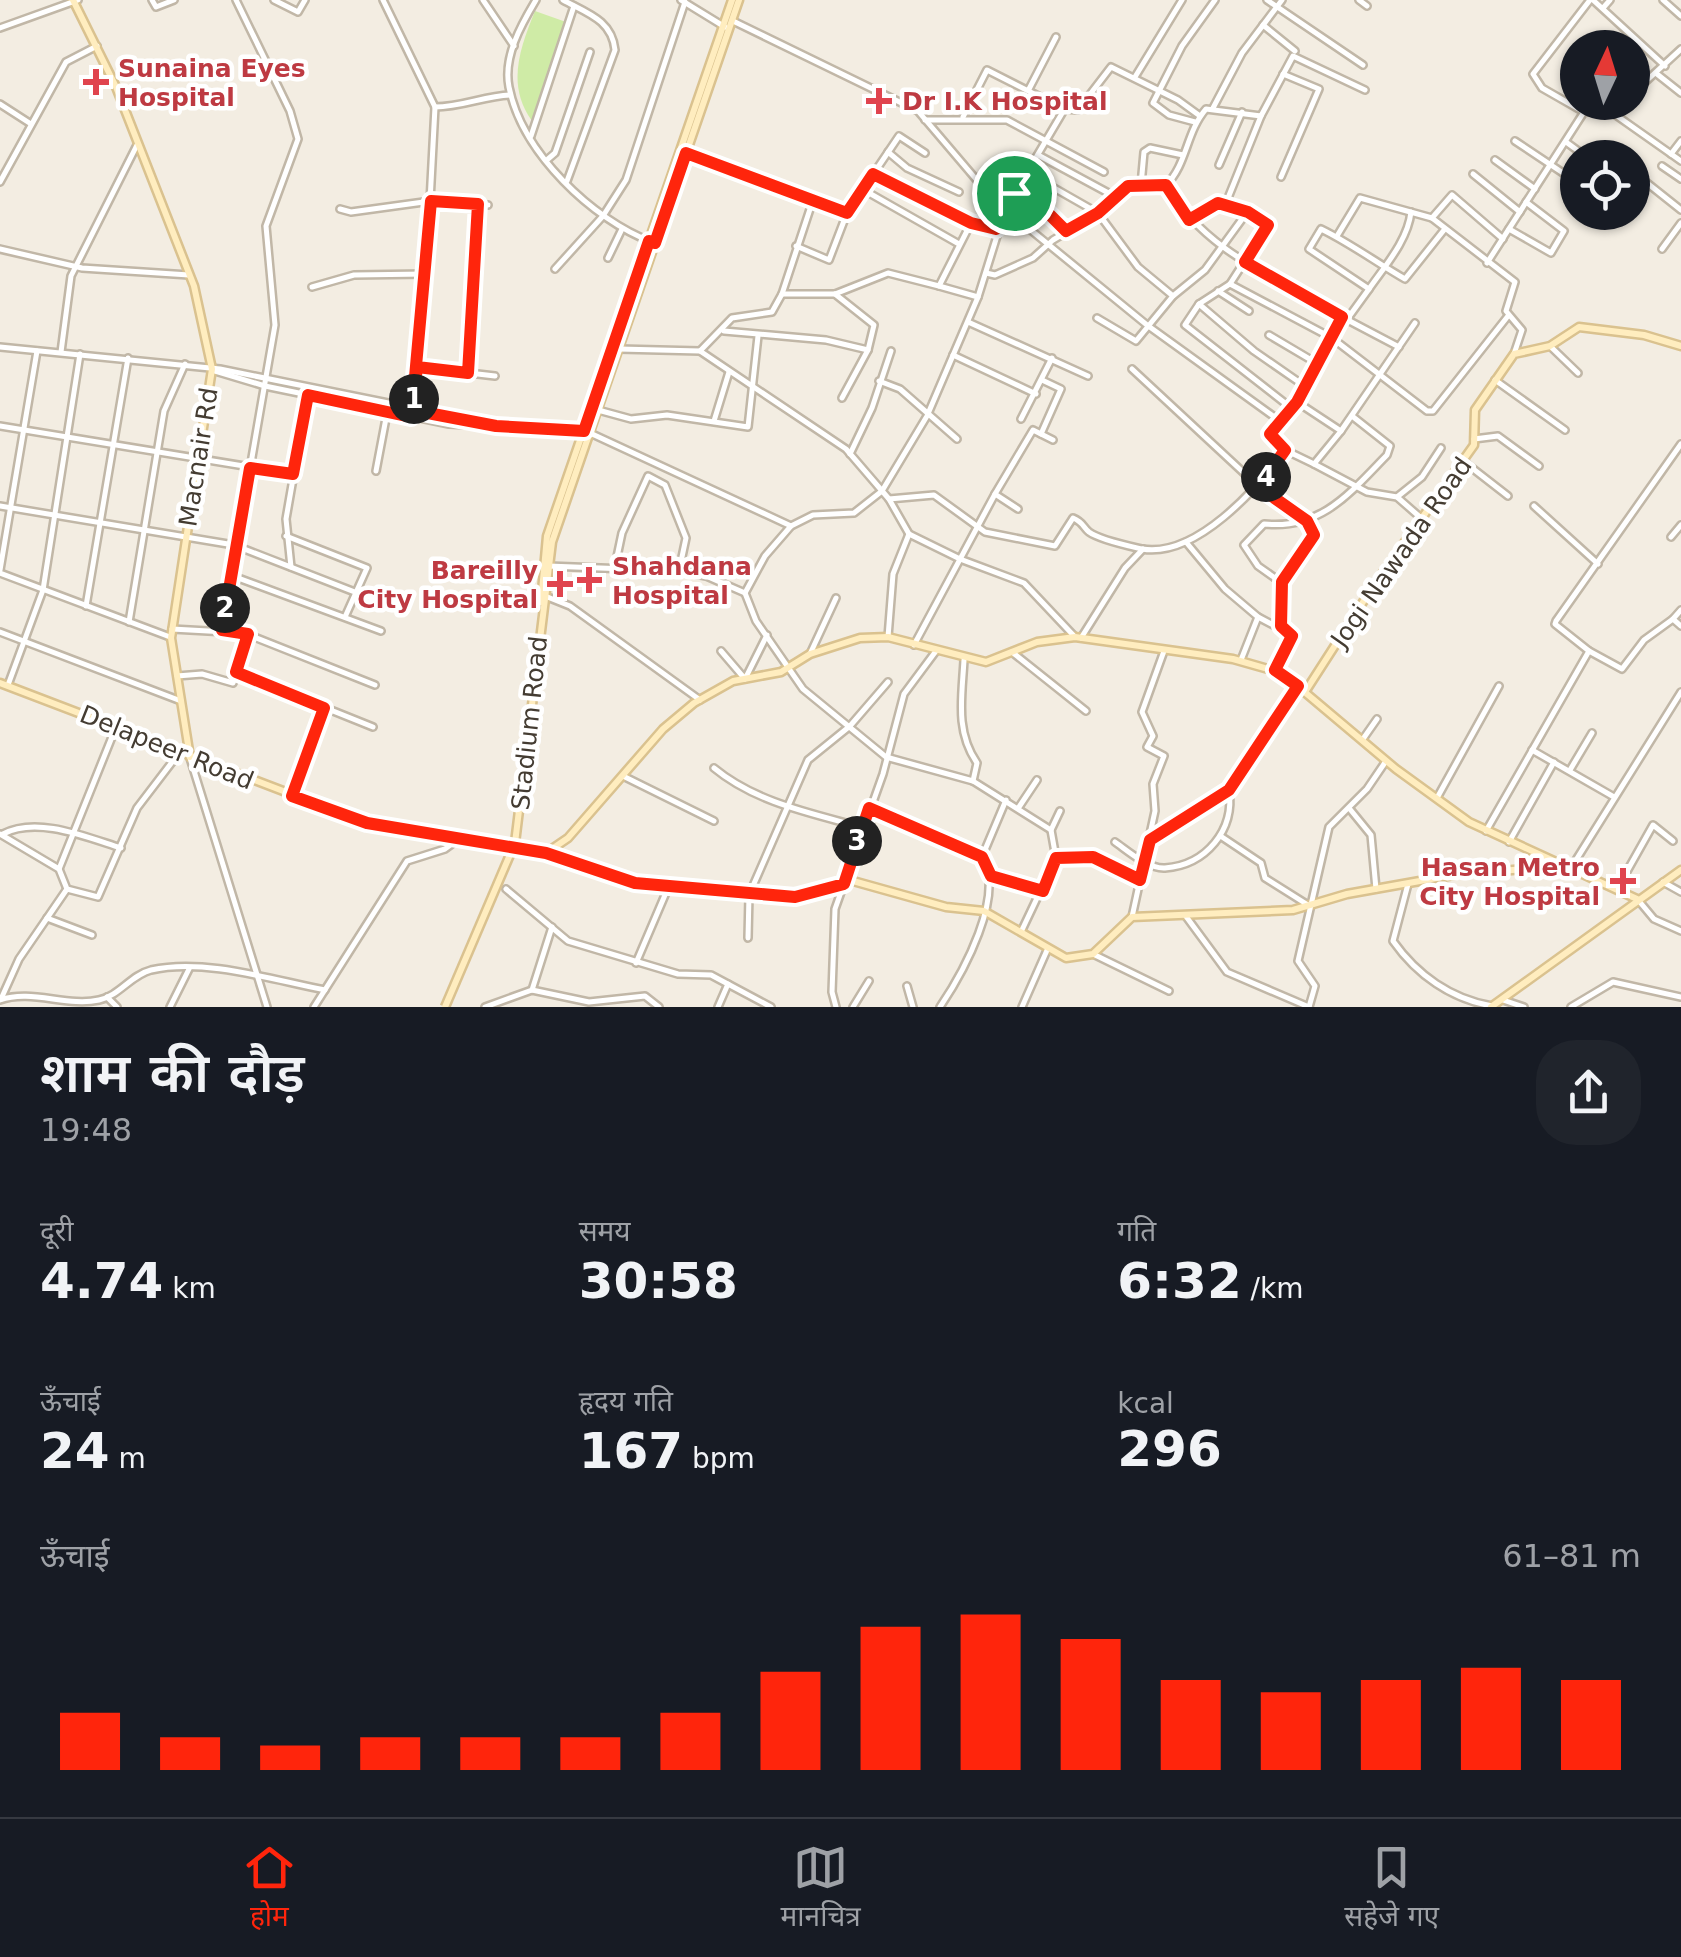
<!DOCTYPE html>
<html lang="hi">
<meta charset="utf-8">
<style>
:root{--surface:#171b24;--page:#20242c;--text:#f1f3f6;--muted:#9ea1a6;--line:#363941;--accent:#ff250c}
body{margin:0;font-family:"DejaVu Sans","Noto Sans Devanagari",sans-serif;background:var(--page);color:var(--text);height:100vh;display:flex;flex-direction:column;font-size:38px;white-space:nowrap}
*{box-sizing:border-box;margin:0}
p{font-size:32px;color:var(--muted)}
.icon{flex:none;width:55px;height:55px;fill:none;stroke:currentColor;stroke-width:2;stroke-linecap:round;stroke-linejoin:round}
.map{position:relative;height:1007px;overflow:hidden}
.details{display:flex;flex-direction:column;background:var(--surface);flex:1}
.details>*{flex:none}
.needle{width:65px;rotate:4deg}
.tools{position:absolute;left:1560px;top:30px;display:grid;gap:20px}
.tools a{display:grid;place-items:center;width:90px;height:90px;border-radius:50%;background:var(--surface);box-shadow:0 2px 8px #0004;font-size:50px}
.pin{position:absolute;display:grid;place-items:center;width:85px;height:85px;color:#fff;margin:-42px;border:5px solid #fff;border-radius:50%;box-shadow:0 2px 10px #0007}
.km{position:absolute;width:50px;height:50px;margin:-25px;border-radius:50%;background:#222;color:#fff;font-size:28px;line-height:50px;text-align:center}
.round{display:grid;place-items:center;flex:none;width:105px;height:105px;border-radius:40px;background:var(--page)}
.headline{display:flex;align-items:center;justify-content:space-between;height:170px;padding:0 40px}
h1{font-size:55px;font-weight:600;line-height:75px}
.stats{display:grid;grid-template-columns:repeat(3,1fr);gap:15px;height:170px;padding:10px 40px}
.stats div{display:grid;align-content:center}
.stats b{font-size:50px;font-weight:600}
.stats small{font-size:28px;font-weight:400}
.stats p{font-size:28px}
.chart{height:280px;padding:20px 40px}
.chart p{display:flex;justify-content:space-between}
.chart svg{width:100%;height:180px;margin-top:10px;stroke:var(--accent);stroke-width:6}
.menu{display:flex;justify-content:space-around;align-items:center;height:140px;border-top:2px solid var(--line);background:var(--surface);font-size:28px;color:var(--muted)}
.menu a{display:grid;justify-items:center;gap:5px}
.menu .active{color:var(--accent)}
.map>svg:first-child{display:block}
.green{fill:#cfeba6}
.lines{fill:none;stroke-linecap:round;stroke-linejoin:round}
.street-casing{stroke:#c1b7a7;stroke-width:10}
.secondary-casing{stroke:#dac28f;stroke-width:11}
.street{stroke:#fff;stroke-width:5}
.secondary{stroke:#ffedbf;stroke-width:6}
.secondary-bridge-casing{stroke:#dac28f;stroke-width:11;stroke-linecap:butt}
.secondary-bridge{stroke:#ffedbf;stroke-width:6}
.route-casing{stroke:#fff;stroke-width:20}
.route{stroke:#ff250c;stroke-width:12}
.health-dot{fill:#e0444e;stroke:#fff;stroke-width:4}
.labels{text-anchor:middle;stroke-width:9;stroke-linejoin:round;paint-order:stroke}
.health-label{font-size:25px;font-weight:bold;fill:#be3a42;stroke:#fff;text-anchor:start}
.street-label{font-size:25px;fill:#443c32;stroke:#fff}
</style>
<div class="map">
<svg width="1681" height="1007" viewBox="0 0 1681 1007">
<rect width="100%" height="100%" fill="#f3ede2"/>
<path class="green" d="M535,11L566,22L532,121C506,85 520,48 535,11Z"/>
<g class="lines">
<g class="street-casing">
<g id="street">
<polyline points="152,0 156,7 174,0"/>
<polyline points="274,0 298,12 305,0"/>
<polyline points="383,0 435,107 426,277 411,417"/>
<polyline points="483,0 514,46"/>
<path d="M536,0C521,25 503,57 509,87C522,153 593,220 652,242"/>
<path d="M563,0C587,13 612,20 615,50L567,181"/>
<polyline points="681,0 725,27"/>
<polyline points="1267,0 1363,65"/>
<polyline points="1359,0 1367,6"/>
<polyline points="1593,0 1665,66"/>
<polyline points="1663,0 1681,16"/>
<polyline points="1603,8 1610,0"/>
<polyline points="733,21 918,111 992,198 997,236 978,297 927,416 882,491 854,513 813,515 791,526 765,556 745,593 756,621 803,689 886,757 973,781 1051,830"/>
<polyline points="1263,25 1295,51"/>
<polyline points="0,28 78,0"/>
<polyline points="1657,74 1681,93"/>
<polyline points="1135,77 1182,0"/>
<polyline points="1029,89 1056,37"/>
<polyline points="1632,94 1681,49"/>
<polyline points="0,104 31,124"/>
<path d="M435,107C462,107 484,96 510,95"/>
<polyline points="1213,108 1242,53 1282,0"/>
<polyline points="1610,111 1681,161"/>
<polyline points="1584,112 1542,88 1533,74 1590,0"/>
<polyline points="963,117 987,70 1064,109 1078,110 1111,67 1178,100 1200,116"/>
<polyline points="925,120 1007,120 1104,172"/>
<polyline points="1195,122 1169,115 1153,103 1182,46 1215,0"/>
<polyline points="531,136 574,6"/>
<polyline points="1515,141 1578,183"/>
<polyline points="1566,142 1588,158"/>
<polyline points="888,152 907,168 959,192"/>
<polyline points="686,153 847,213"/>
<polyline points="1671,154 1681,141"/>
<polyline points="1038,155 1114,196"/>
<polyline points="548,159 555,153 590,52"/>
<polyline points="1495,160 1535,189"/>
<polyline points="1219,165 1242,112"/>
<polyline points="1662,166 1681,179"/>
<polyline points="1632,171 1681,210"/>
<polyline points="1026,172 1098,213 1138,267 1173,296"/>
<polyline points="873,174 971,223 997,229"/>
<polyline points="1473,174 1520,212"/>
<polyline points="1281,177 1319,89 1283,74"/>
<polyline points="0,182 66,62 97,46"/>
<polyline points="1141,185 1144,152 1150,148 1183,155"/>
<path d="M1166,185C1206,253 1278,278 1342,317L1297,402L1341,431L1314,464L1367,492L1397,497L1421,518"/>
<polyline points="862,189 959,244"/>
<polyline points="1015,193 1048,213 1066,231"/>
<polyline points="1226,203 1261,116"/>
<polyline points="994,207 1015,193 1064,110"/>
<polyline points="340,209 351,212 431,201 488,205"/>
<path d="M1411,212C1408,240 1385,266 1369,289L1309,249L1321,229C1350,243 1377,263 1405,279L1444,230"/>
<polyline points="996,216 1027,227 1147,325 1280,421"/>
<polyline points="1432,218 1452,195 1503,239"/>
<polyline points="1189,221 1218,203 1248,211 1268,225 1230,284 1199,304 1185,325 1290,407"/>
<polyline points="971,223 939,286 978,297"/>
<polyline points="1509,229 1551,253 1564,231 1526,202"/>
<polyline points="1337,236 1360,198 1432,218 1515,282 1506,311 1522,330 1514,354"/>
<polyline points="796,246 829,260 847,213 899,136 925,153"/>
<polyline points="0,249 82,268 189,275"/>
<polyline points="1662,249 1681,223"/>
<polyline points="608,258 622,229"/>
<polyline points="1487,263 1584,112 1609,110 1620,102"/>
<polyline points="555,269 603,216 626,180 685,2"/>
<path d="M986,273L995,275L1033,258L1053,240L1098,213L1128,185H1166C1187,165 1186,132 1206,109L1261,116L1293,56L1365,90"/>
<polyline points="1230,284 1332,338 1427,411 1433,411 1508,316"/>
<polyline points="312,287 354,275 426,274"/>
<polyline points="1218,291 1249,311"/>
<polyline points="782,294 835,294 888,273 939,286"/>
<polyline points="835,294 874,325 868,350 842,398"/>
<polyline points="1199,304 1254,351 1306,387"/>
<polyline points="1342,317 1399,347"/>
<polyline points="1097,318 1136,341 1173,296 1205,270 1248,211"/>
<polyline points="1348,318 1369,289"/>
<polyline points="968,322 1088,376"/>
<polyline points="724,331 826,340 868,350"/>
<polyline points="1269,335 1318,364"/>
<polyline points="1550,346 1578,373"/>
<polyline points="0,347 220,369 497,425"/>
<polyline points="619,349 700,351 732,318 772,312 782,294 813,200"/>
<polyline points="700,351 846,449 889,499 909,534 960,559 1024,583 1075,637"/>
<polyline points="61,352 71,276 137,145"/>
<polyline points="953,355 1036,394"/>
<polyline points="417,367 495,376"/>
<polyline points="1132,369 1259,487 1307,521 1314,535 1311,542 1282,583"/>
<polyline points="215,371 265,386 449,424 584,431"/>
<polyline points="468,373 478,204"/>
<polyline points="1495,380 1565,430"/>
<polyline points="879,381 900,389 957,439"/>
<polyline points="1290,408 1270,434 1285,450 1314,464"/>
<polyline points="598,410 631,419 667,415 748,427 758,336"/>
<polyline points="1021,419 1052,358"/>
<polyline points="714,421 729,372"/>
<polyline points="0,426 293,474"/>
<polyline points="1341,431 1415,323"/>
<polyline points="590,433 791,526"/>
<polyline points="1041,434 1061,389 1042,380"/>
<polyline points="1474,439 1498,436 1539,466"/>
<polyline points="850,454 872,408 891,351"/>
<polyline points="1463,461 1508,496"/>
<polyline points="376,471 387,413"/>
<polyline points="1397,497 1422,477 1441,448"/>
<path d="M889,499L934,495L985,532L1055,546L1073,518C1083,522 1083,527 1089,532C1100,540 1129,546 1142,549C1196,558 1257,489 1285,450"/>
<polyline points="0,506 234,545 383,603"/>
<polyline points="1534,506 1598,564"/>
<polyline points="1018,509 995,494 1033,430 1053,440"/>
<polyline points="286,536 367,568 345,617"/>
<polyline points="1671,537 1681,525"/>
<polyline points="1186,542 1225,589 1258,617 1292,635 1275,670"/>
<polyline points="548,566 679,571 706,576 745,593"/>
<polyline points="291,567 286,519 308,393"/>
<polyline points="0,570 37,351"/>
<polyline points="614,571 622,533 648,476 665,485 686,538 679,571"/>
<polyline points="0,573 170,637"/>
<polyline points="230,575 381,631"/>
<polyline points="545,596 570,606 700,700"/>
<polyline points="86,606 128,358"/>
<polyline points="1681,610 1673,619 1681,626"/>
<polyline points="129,622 164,411 185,364"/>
<path d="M1281,626L1282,583L1258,566L1244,545L1264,524C1321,530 1350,493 1387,455L1390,446L1352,416"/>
<polyline points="172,629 244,633 375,685"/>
<polyline points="222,630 275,325 266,226 298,139 290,111 236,0"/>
<polyline points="0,632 181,701"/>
<polyline points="888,637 893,574 909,534"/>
<polyline points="1081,638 1125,568 1143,549"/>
<polyline points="914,645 995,494"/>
<polyline points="721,651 745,679 767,635"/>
<polyline points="1589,651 1555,624 1556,621 1681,444"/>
<polyline points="1012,652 1086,711"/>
<polyline points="810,654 836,598"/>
<path d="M964,660C962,697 955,731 977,763L973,781"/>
<polyline points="1241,660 1258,617"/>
<polyline points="236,672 373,727"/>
<polyline points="177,676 202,674 233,683 248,635"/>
<polyline points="8,685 43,590 80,354"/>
<polyline points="1363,739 1377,719"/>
<polyline points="1532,750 1614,797"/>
<polyline points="190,758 267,1007"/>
<path d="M714,768C755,802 810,813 861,827"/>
<polyline points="1570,770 1592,733"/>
<polyline points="623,776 714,821"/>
<polyline points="293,794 324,708"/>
<polyline points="1437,798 1499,686"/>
<polyline points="1019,807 1037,780"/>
<polyline points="869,808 982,857 1006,800"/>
<polyline points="1349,808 1371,835 1376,889"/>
<polyline points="1486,831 1589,651 1622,669 1644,640 1673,619"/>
<polyline points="0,834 59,869 67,889 98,897 137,808 179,753"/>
<path d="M3,834C37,816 86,837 121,848"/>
<polyline points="1222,837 1261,863 1265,878 1308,905"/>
<polyline points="1152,839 1229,790 1299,686"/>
<path d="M1115,842C1128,851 1148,869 1165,868C1206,865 1235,830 1229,790"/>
<polyline points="1509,842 1554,762"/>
<polyline points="1056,858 1093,857 1140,880"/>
<polyline points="1571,868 1681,692"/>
<polyline points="59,869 116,727"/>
<polyline points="991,876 1043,891"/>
<polyline points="1663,882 1681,892"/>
<path d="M1408,884L1393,941C1417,975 1451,999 1492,1006"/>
<polyline points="506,889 568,941 678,974 711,975 771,1007"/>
<polyline points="1617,889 1653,825 1673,841"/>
<polyline points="1639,901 1654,919 1681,931"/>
<polyline points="1185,915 1227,972 1309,1007"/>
<polyline points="1132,917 1155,811 1153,784 1164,756 1147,747 1153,736 1142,712 1164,651"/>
<polyline points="47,918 92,935"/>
<polyline points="1021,932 1056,858 1051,830 1060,811"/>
<polyline points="748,938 749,895 808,760 850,726 888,682"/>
<polyline points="1093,954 1169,991"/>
<polyline points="636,963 668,888"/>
<polyline points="907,986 913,1007"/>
<polyline points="532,990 552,927"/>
<polyline points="107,997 117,1007"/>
<polyline points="1,999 19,959 67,889"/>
<path d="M0,1000C31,989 67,1007 99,1000C119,996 131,975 151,970C205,958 273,980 325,990"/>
<polyline points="1503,1000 1524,1007"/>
<polyline points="170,1007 189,969"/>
<polyline points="314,1007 407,861 445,849 460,838"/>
<polyline points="485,1007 532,990 589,1002 645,996 659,1007"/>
<polyline points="718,1007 728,984"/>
<polyline points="836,1007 832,992 835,909 883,774 904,694 936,651"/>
<polyline points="853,1007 869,981"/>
<path d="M940,1007C963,973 1006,895 982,857"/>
<polyline points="1022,1007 1048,948"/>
<polyline points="1309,1007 1315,986 1298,961 1329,827 1367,789 1386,761"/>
<polyline points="1571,1007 1613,982 1681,997"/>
</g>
</g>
<g class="secondary-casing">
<g id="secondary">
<polyline points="73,0 116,87 194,286 212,369 171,638 190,757"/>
<polyline points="541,602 547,536 732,0"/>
<polyline points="0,683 367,823 511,846 635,883 687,890 795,897 853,881 946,907 984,911 1066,958 1093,954 1132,917 1293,910 1347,894 1459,874 1567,866"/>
<polyline points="1305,692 1372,588 1474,445 1475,410 1514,354 1550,346 1579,327 1644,335 1681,346"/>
<polyline points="515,843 552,542 739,0"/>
<polyline points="546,853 568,838 663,729 694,703 733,681 781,672 810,654 860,638 888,637 986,662 1037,642 1075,637 1233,659 1282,673 1396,769 1469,822 1637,899"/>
<polyline points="1491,1007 1681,870"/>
</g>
</g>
<use href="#street" class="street"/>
<use href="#secondary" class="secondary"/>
<g class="secondary-bridge-casing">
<polyline id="secondary-bridge" points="445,1007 515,843"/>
</g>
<use href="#secondary-bridge" class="secondary-bridge"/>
</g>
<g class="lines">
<g class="route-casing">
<polyline id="route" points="1014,193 994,207 996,229 971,223 873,174 847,213 686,153 655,243 649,241 584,431 496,426 412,410 431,201 478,204 468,373 417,367 412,410 411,417 308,395 293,474 250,468 222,630 248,634 236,672 324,708 292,796 367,823 546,853 635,883 795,897 844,884 869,808 982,857 991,876 1043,891 1056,858 1093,857 1140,880 1150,840 1229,790 1298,686 1275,670 1292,636 1281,626 1282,582 1314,535 1307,521 1259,487 1285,450 1270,434 1297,402 1342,317 1245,262 1268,225 1248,212 1218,203 1189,220 1166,185 1128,186 1098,213 1066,231 1048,213 1014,193"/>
</g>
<use href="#route" class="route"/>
</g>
<g class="health-dot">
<path d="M91 67h10v10h10v10h-10v10h-10v-10h-10v-10h10z"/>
<path d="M874 86h10v10h10v10h-10v10h-10v-10h-10v-10h10z"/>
<path d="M584 565h10v10h10v10h-10v10h-10v-10h-10v-10h10z"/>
<path d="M555 569h10v10h10v10h-10v10h-10v-10h-10v-10h10z"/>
<path d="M1618 866h10v10h10v10h-10v10h-10v-10h-10v-10h10z"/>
</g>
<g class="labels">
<g class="health-label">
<text x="118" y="77">Sunaina Eyes<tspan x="118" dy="29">Hospital</tspan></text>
<text x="902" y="110">Dr I.K Hospital</text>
<text x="612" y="575">Shahdana<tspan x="612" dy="29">Hospital</tspan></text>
<text x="538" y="579" text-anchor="end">Bareilly<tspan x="538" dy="29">City Hospital</tspan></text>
<text x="1600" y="876" text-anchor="end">Hasan Metro<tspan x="1600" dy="29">City Hospital</tspan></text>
</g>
<g class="street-label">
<text transform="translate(198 457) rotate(-81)" y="9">Macnair Rd</text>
<text transform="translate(1401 552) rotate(-55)" y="9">Jogi Nawada Road</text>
<text transform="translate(529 723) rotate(-84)" y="9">Stadium Road</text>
<text transform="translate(167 747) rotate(22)" y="9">Delapeer Road</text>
</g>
</g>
</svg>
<div class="tools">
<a><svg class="needle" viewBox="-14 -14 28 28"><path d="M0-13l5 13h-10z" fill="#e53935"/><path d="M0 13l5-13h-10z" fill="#9ea1a6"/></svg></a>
<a><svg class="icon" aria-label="locate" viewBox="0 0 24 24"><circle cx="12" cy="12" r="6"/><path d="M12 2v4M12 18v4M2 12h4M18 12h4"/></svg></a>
</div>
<div class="pin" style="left:1014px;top:193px;background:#1e9e55"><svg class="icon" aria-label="arrive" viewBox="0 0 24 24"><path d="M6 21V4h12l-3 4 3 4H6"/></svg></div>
<b class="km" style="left:414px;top:399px">1</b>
<b class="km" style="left:225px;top:608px">2</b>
<b class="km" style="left:857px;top:841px">3</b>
<b class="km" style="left:1266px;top:477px">4</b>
</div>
<section class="details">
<div class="headline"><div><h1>शाम की दौड़</h1><p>19:48</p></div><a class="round"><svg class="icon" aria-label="share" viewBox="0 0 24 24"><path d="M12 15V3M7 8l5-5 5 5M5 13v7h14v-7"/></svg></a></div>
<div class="stats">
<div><p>दूरी</p><b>4.74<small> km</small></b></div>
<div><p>समय</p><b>30:58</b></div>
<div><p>गति</p><b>6:32<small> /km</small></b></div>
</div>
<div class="stats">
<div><p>ऊँचाई</p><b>24<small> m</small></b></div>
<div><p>हृदय गति</p><b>167<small> bpm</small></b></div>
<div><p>kcal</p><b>296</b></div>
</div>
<div class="chart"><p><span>ऊँचाई</span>61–81 m</p>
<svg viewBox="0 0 160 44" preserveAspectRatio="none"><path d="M5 44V30M15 44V36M25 44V38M35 44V36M45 44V36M55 44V36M65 44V30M75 44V20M85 44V9M95 44V6M105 44V12M115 44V22M125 44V25M135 44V22M145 44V19M155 44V22"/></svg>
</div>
</section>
<nav class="menu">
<a class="active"><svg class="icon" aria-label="home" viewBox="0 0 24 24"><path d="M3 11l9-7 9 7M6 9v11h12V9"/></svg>होम</a>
<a><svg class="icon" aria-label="map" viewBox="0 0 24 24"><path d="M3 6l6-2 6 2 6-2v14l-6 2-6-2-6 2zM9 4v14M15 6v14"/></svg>मानचित्र</a>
<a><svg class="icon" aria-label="saved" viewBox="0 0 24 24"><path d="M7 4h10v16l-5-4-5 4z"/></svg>सहेजे गए</a>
</nav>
